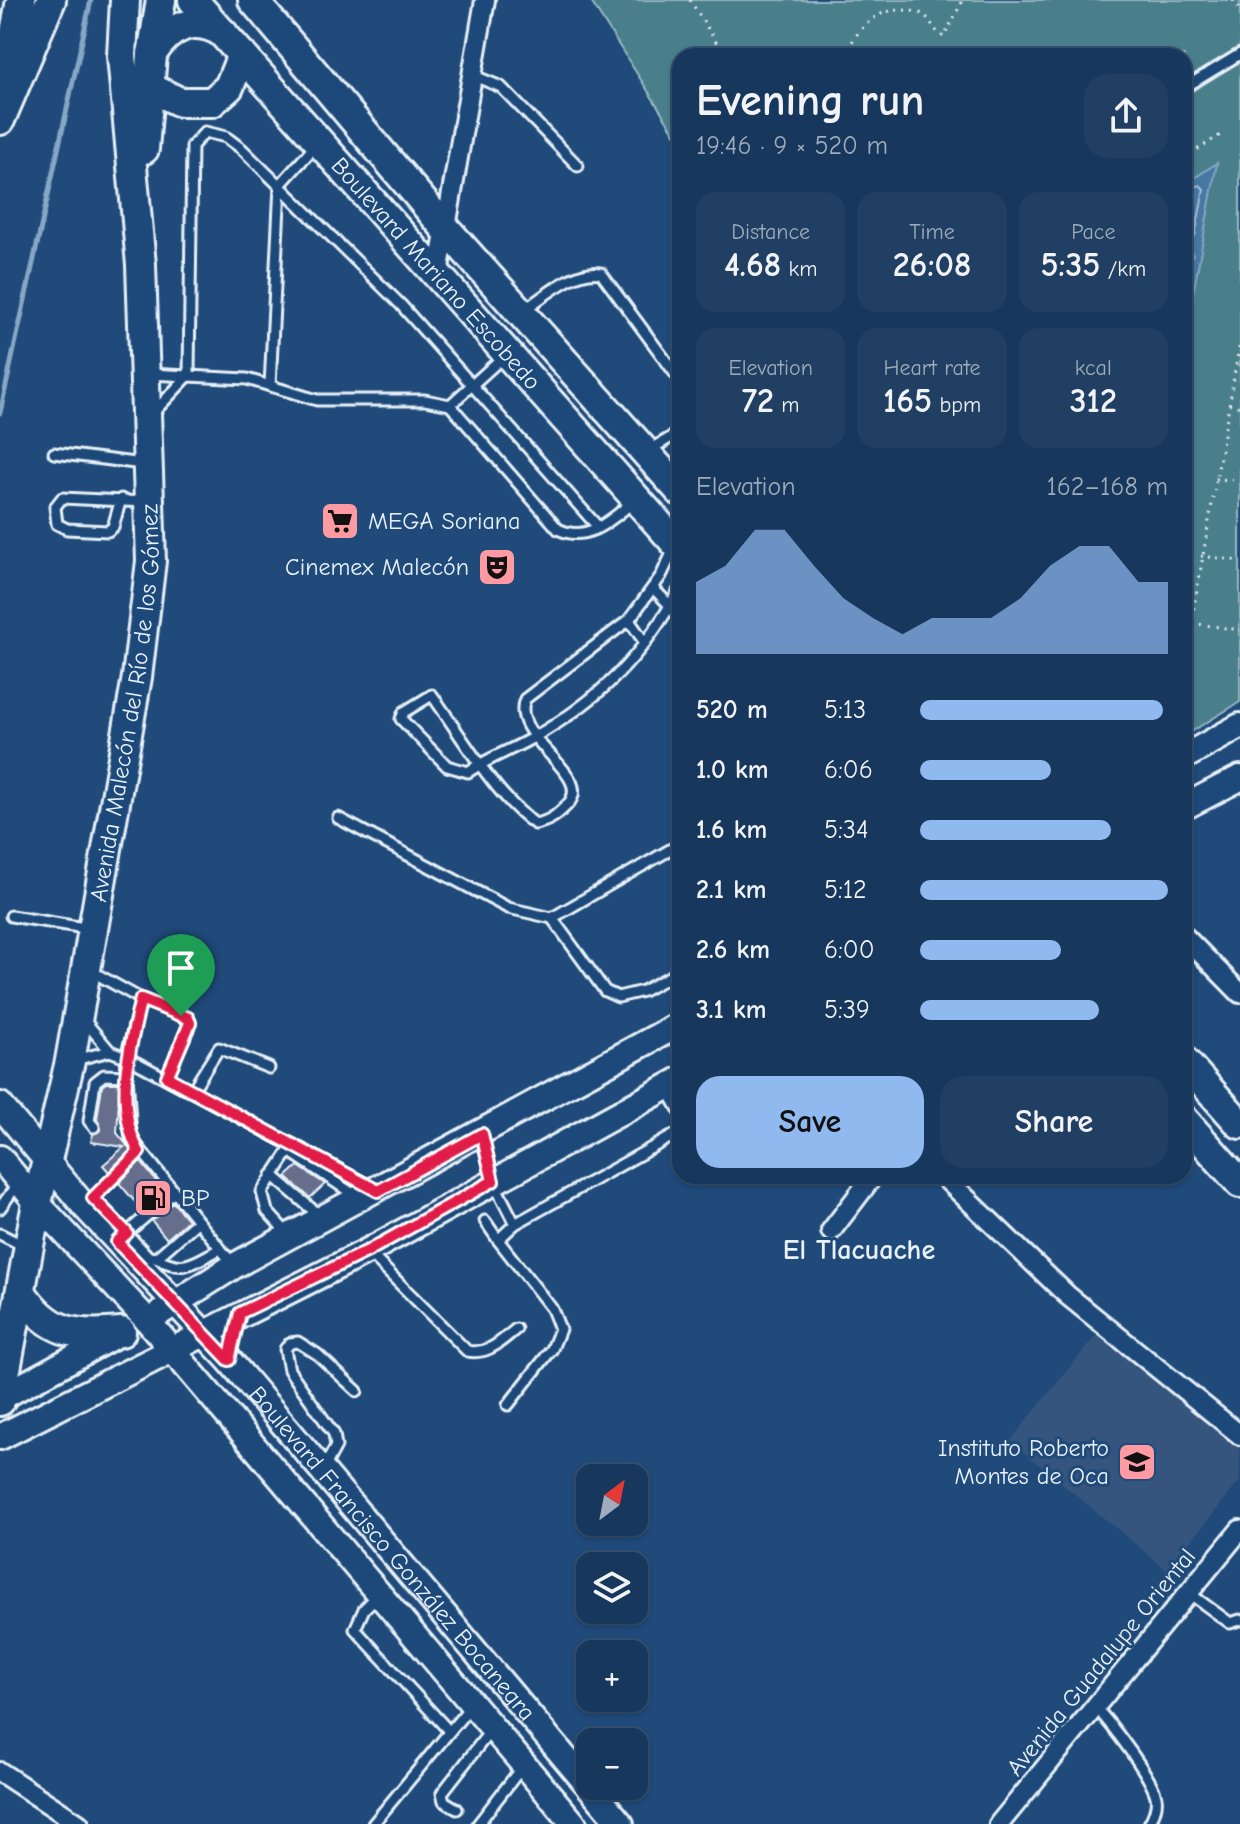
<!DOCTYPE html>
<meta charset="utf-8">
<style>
:root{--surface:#17385c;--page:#203f62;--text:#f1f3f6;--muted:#9eacbb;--line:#365272;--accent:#90b9f0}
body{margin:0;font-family:"Comic Neue",sans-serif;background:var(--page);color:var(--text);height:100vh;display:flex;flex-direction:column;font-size:30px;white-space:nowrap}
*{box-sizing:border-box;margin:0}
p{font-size:26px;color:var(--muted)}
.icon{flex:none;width:44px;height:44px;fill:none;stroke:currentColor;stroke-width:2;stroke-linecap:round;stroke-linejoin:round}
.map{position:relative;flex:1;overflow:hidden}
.sheet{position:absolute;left:672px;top:48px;width:520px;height:1136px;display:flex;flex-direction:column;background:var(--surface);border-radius:24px;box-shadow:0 2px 6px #0004,0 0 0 2px var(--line)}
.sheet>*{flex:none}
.needle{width:52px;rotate:32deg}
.tools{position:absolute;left:576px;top:1464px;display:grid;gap:16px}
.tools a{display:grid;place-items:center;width:72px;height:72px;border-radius:16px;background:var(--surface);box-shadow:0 2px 6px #0004,0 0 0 2px var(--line);font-size:40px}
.pin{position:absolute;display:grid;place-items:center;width:68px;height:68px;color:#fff;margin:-82px -34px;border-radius:50% 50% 50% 0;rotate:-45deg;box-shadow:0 0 8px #0007}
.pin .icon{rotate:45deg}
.round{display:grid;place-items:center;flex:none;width:84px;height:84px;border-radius:24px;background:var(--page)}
.overview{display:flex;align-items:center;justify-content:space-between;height:136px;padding:0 24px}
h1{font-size:44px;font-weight:600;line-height:60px}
.stats{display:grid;grid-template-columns:repeat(3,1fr);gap:12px;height:136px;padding:8px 24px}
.stats div{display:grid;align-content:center;border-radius:20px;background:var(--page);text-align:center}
.stats b{font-size:34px;font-weight:600}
.stats small{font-size:22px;font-weight:400}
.stats p{font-size:22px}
.chart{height:224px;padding:16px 24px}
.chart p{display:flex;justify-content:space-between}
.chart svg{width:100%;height:144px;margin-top:8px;fill:var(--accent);opacity:.7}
.button{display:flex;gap:16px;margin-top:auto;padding:16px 24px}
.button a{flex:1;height:92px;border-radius:24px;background:var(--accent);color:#111;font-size:32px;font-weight:600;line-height:92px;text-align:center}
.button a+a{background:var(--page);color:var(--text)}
ul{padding:0 24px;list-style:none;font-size:26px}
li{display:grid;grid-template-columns:128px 96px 1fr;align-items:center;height:60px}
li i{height:20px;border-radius:10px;background:var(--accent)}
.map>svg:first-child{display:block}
.built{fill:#34557f}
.green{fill:#497e8b;stroke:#98b8c2;stroke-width:2}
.water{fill:#4678a3;stroke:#87a8c5;stroke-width:2}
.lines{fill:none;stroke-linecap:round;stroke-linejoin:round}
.shore{stroke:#a7c1d6;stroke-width:2}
.stream{stroke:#87a8c5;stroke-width:5}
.building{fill:#666e8b;stroke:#e8f1f8;stroke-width:2}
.lane-casing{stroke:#e8f1f8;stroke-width:15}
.street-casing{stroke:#e8f1f8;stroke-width:24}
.secondary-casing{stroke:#e8f1f8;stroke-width:30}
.primary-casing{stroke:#e8f1f8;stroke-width:34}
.path{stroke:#e8f1f8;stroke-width:3;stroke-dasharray:2 6;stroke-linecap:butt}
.lane{stroke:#1f4a7a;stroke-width:9}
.street{stroke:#1f4a7a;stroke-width:18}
.secondary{stroke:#1f4a7a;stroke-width:24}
.primary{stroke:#1f4a7a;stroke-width:28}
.route-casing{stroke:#fff;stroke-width:16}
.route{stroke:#e11d48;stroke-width:10}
.labels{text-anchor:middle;stroke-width:6;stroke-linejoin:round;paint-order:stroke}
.street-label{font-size:24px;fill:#e8f1f8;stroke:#1f4a7a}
.poi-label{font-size:24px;fill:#e8f1f8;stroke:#1f4a7a;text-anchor:start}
.quarter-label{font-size:28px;font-weight:bold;fill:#e8f1f8;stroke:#1f4a7a}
</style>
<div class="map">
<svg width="1240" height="1824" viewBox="0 0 1240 1824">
<rect width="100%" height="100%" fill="#1f4a7a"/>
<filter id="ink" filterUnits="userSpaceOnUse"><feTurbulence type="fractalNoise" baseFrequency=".0125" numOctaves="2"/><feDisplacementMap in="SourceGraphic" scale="16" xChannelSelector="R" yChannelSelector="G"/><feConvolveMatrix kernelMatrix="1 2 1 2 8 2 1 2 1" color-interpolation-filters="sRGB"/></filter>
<g filter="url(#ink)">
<polygon class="built" points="1101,1329 1240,1443 1240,1481 1167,1570 1010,1441"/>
<polygon class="green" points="590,0 1240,0 1240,702 1184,736 1184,56 680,56 680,141"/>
<polygon class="water" points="1217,163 1189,316 1184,310 1184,262 1193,255 1184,240 1184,185"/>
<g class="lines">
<polyline class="shore" points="1184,191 1200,185 1204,189 1195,236 1184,238"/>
<polyline class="stream" points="0,413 91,0"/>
</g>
<g class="building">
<polygon points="106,1083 120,1083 117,1133 131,1150 109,1172 103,1165 124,1147 91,1142 93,1134 101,1129 97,1119 102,1086"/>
<polygon points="140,1161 164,1191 142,1210 119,1183"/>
<polygon points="298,1166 325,1184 310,1198 286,1177"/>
<polygon points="173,1202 188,1220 167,1239 152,1221"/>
</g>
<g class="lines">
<g class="lane-casing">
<g id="lane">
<polyline points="472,75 501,87 578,166"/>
<polyline points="1184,88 1240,54"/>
<path d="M524,310C545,296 575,268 601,273L680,380"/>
<polyline points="149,374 247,379 317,400 425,400 450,405 504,356"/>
<polyline points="270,386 280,185 317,144"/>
<path d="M450,405L558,529C587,544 612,519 634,501"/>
<polyline points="154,412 189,375 192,146 205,132 226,137 242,149 401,305 598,527"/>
<polyline points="648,451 680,432"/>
<polyline points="54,453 143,464"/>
<polyline points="121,499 113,527 108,531 67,529 57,524 55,507 62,498 145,502"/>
<path d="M675,547L661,576L629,620L525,699C508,739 598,775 567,805C556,816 550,821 535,824C495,796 461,735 432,695L404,712L401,719L447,766L468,772C488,758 512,750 534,737C600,700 644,655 680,588"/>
<polyline points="653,588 680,616"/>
<polyline points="629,620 645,643"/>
<polyline points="338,818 508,908 552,918 680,844"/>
<polyline points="11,916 91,929"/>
<polyline points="552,918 605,991 618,997 643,991 680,971"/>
<polyline points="91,971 141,999 188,1018 190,1023 167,1077"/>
<polyline points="141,999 126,1057 371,1187"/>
<polyline points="83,1019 110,1051 126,1057 131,1138 232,1263"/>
<polyline points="75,1060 110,1051"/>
<polyline points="668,1090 680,1112"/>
<polyline points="192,1091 219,1048 269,1068"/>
<polyline points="94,1127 89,1121 95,1082 104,1075 127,1076"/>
<polyline points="482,1134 493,1181 515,1224"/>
<polyline points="289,1151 356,1196"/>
<polyline points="272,1175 321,1217"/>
<polyline points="93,1198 149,1257 156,1258 197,1222"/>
<polyline points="91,1201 139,1152"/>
<polyline points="0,1208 19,1182"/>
<polyline points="485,1221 498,1240"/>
<polyline points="0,1234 26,1247"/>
<polyline points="288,1234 267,1211 262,1192 293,1145"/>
<polyline points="122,1237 173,1193"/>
<path d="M370,1254L467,1351C488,1355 500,1342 516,1329"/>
<path d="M156,1258C186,1273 192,1263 220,1249"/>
<polyline points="508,1405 552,1349 560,1329 552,1309 498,1240 515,1224 680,1132"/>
<polyline points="324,1468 336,1446 334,1434 289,1370 285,1349 290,1343 298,1342 317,1354 357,1391"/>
<polyline points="1189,1593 1230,1623 1240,1620"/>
<polyline points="379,1594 364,1609 355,1629 448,1730"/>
<path d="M1096,1708C1113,1726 1147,1771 1155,1793C1159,1803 1154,1815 1149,1824"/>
<polyline points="457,1809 444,1801 442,1793 491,1730"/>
<polyline points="373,1824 470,1707"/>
<polyline points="478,1824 522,1767"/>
</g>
</g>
<g class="street-casing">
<g id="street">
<polyline points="438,274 485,0"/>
<polyline points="1184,936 1240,993"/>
<polyline points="943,1176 1067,1295 1240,1435"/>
<polyline points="831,1231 873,1176"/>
<polyline points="0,1772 79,1824"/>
<polyline points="999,1824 1240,1530"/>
</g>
</g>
<g class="secondary-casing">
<g id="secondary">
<polyline points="1184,757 1240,726"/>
<polyline points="1184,807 1240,778"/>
<path id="s1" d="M0,1105L85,1207L229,1360L621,1824"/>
<polyline points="0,1158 37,1203 147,1320 574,1824"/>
<polyline points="161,1312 234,1266 680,1024"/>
<polyline points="0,1398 121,1332"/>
<polyline points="0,1437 368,1251 680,1080"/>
</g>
</g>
<g class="primary-casing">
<g id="primary">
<path id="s2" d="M193,0L680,548"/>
<polyline points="253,0 446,229 680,491"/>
<path d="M152,54C169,27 194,14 223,33"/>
<polyline points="6,82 21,0"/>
<polyline points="149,87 180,102 212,102 229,87 242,55"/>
<polyline points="0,120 51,0"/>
<polyline points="144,149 152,55 161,0"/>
<polyline points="1184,1061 1240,1124"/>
<polyline points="1184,1120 1240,1183"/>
<path d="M21,1292C49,1333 74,1337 121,1332"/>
<path id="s3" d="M0,1401L37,1203L70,1061L137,677L151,561L141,265L122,56L125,0"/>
</g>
</g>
<g class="path">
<polyline points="690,0 725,56"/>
<polyline points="1233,0 1240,10"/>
<path d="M845,56C859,24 883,0 923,14C932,21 934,32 944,37L963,0"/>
<polyline points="1184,158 1222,134"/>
<polyline points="1229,404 1240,407"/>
<polyline points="1215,479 1240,480"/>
<polyline points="1201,556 1240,561"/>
<polyline points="1184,622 1240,630"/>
<polyline points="1191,625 1240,342"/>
</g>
<use href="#lane" class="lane"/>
<use href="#street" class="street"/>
<use href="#secondary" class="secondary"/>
<use href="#primary" class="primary"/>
</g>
</g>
<g class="lines" filter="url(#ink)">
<g class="route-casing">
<path id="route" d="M141,999L188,1018L190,1023L167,1077L378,1191L482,1134L493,1181L368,1251L240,1313L229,1360L117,1242L127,1233L93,1198L139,1152C114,1106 129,1048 141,999Z"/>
</g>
<use href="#route" class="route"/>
</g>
<defs>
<g id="supermarket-square" transform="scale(2)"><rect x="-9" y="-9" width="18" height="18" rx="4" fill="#ff9aa2" stroke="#1f4a7a"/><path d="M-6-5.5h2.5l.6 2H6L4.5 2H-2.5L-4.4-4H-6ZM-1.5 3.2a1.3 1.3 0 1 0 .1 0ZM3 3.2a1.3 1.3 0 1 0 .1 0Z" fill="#111"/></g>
<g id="theatre-square" transform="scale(2)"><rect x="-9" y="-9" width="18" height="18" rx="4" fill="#ff9aa2" stroke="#1f4a7a"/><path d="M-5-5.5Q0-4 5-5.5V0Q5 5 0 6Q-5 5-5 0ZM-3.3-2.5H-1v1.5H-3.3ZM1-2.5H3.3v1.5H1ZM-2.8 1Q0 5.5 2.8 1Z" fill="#111"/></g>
<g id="fuel-square" transform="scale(2)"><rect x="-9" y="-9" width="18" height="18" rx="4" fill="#ff9aa2" stroke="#1f4a7a"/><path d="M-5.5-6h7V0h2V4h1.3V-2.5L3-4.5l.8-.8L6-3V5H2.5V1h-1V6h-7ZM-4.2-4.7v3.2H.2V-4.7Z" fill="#111"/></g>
<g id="school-square" transform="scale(2)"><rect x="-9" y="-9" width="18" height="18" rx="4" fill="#ff9aa2" stroke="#1f4a7a"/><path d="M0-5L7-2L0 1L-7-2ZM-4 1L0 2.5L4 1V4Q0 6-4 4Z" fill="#111"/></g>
</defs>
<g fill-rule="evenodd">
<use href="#supermarket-square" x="340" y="521"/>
<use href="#theatre-square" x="497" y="567"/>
<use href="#fuel-square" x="153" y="1198"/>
<use href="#school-square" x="1137" y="1462"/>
</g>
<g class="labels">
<g class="street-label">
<text dy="8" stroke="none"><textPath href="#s2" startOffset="366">Boulevard Mariano Escobedo</textPath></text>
<text dy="8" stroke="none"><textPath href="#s3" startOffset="710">Avenida Malecón del Río de los Gómez</textPath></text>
<text dy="8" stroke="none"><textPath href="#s1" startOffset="596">Boulevard Francisco González Bocanegra</textPath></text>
<text transform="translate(1101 1662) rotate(-51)" y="8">Avenida Guadalupe Oriental</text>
</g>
<g class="poi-label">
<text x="368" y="529">MEGA Soriana</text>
<text x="469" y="575" text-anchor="end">Cinemex Malecón</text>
<text x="181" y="1206">BP</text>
<text x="1109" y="1456" text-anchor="end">Instituto Roberto<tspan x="1109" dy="28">Montes de Oca</tspan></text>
</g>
<g class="quarter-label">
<text x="859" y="1259">El Tlacuache</text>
</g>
</g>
</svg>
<div class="tools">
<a><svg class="needle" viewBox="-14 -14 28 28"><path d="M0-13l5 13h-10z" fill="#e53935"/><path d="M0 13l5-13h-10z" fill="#9eacbb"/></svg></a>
<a><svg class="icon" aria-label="layers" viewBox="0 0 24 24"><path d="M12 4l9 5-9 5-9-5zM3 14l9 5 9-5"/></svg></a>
<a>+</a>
<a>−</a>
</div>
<div class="pin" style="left:181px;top:1016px;background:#1e9e55"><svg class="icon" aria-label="arrive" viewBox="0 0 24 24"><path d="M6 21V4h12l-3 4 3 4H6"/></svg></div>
<section class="sheet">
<div class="overview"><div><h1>Evening run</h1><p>19:46 · 9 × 520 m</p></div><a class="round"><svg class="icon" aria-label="share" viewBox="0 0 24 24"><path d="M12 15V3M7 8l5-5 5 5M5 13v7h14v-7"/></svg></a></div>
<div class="stats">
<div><p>Distance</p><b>4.68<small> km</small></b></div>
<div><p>Time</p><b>26:08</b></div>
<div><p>Pace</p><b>5:35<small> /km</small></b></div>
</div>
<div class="stats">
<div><p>Elevation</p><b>72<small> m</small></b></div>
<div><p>Heart rate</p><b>165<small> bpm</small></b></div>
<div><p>kcal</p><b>312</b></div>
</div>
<div class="chart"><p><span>Elevation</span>162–168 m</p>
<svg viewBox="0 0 160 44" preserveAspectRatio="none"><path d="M0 44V22L10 17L20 6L30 6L40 17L50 27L60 33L70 38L80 33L90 33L100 33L110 27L120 17L130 11L140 11L150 22L160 22V44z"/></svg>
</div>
<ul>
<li><b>520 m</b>5:13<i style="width:98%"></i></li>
<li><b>1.0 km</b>6:06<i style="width:53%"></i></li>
<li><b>1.6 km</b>5:34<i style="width:77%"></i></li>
<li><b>2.1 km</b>5:12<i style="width:100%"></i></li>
<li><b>2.6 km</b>6:00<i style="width:57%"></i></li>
<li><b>3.1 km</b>5:39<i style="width:72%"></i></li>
</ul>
<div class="button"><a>Save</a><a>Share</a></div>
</section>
</div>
